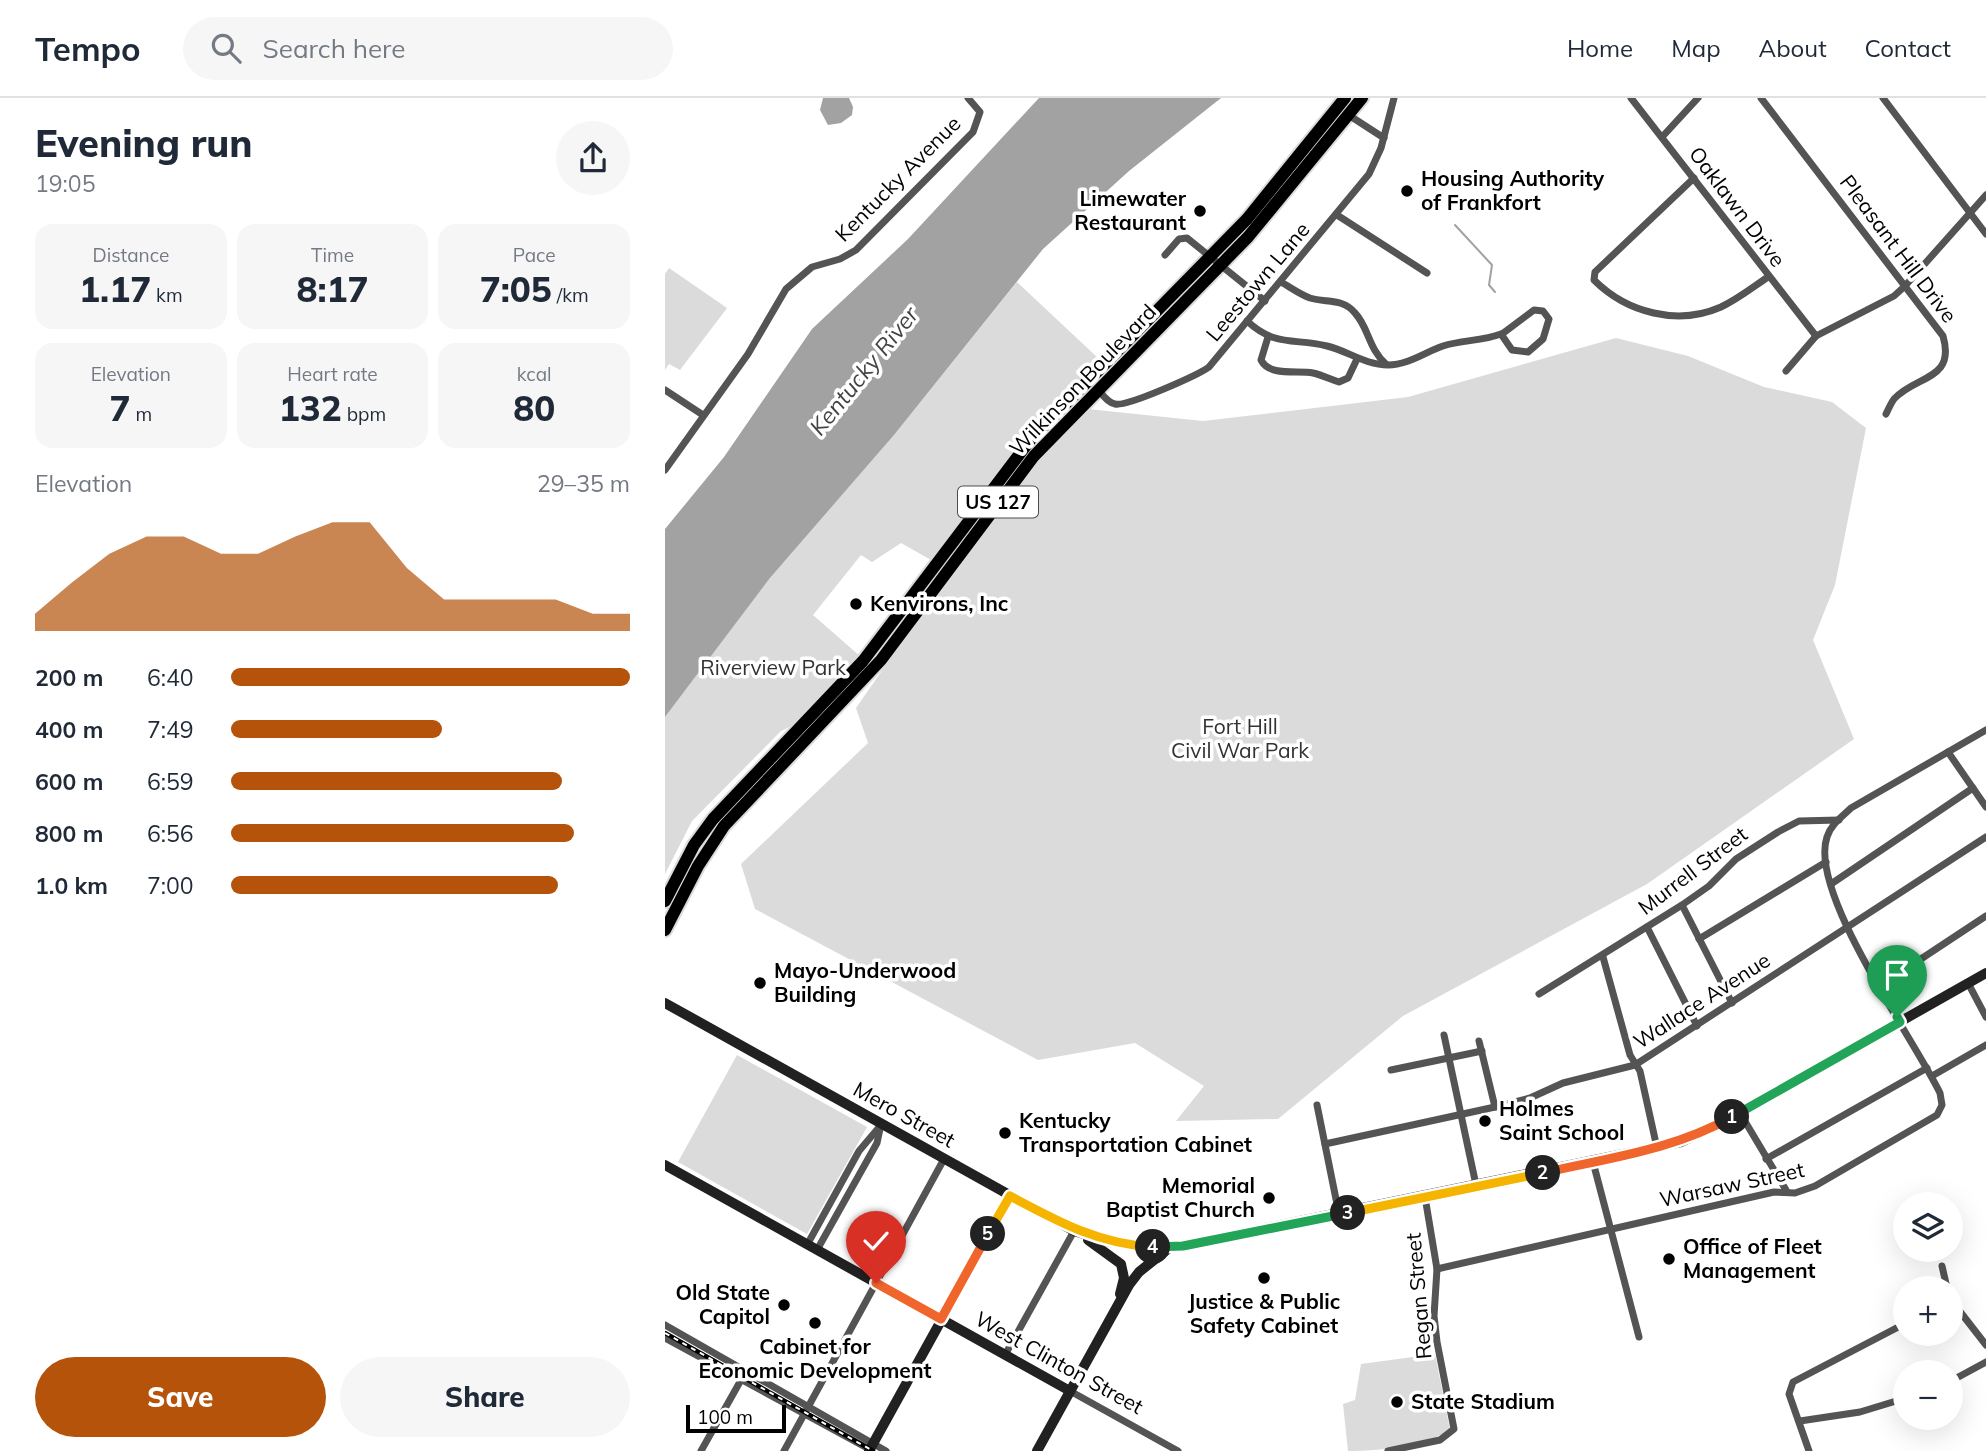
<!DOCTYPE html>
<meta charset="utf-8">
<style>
:root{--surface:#fff;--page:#f6f6f7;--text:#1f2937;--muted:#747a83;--line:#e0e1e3;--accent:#b45309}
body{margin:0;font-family:Mulish,sans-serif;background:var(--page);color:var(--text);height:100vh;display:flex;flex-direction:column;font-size:26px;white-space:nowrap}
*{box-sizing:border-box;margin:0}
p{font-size:23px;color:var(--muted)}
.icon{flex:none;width:38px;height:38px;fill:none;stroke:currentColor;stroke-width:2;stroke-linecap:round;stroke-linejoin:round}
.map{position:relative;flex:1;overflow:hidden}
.details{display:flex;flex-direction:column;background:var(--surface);width:665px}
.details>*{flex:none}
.buttons{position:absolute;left:1228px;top:1094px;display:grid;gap:14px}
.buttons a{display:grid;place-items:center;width:70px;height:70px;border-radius:50%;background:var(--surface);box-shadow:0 7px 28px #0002;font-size:35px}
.scale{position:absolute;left:21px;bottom:18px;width:100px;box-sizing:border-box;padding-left:7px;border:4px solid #000;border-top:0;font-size:19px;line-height:24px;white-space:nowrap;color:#000;-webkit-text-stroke:5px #fff;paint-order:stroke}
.pin{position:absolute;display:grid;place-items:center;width:60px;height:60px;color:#fff;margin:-72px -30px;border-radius:50% 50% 50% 0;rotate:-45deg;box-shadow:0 0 7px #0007}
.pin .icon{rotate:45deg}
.km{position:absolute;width:35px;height:35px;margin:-18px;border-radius:50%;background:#222;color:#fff;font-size:19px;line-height:35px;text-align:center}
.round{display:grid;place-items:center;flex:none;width:74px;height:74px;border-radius:37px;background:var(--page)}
.headline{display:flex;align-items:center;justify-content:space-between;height:119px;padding:0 35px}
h1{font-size:38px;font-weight:800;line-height:52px}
.stats{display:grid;grid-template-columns:repeat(3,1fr);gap:10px;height:119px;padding:7px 35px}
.stats div{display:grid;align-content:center;border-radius:18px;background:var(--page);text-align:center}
.stats b{font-size:35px;font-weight:800}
.stats small{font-size:19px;font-weight:400}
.stats p{font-size:19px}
.chart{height:196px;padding:14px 35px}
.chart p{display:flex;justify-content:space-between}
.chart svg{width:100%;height:126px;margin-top:7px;fill:var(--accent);opacity:.7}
.action{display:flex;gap:14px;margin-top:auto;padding:14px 35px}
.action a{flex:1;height:80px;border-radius:42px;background:var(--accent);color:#fff;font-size:28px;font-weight:800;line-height:80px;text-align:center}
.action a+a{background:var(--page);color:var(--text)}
ul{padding:0 35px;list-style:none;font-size:23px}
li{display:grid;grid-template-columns:112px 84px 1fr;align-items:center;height:52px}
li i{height:18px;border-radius:9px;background:var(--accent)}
header{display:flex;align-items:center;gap:42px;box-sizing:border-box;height:98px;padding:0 35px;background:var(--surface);border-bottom:2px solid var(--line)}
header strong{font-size:33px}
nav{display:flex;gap:38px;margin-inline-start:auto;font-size:24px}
.search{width:490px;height:63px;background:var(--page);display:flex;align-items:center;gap:18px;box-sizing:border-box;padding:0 24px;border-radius:38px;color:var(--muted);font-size:26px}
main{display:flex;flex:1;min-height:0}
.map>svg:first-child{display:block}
.green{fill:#dbdbdb}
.water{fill:#a2a2a2}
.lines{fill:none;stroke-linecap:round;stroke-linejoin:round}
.stream{stroke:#a2a2a2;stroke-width:2}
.highway-casing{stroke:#dbdbdb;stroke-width:16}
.street{stroke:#545454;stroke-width:7}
.secondary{stroke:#212121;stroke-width:10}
.highway{stroke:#000;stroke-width:12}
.rail-casing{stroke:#000;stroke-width:4.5}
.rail{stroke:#fff;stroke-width:2;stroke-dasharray:5;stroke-linecap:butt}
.split-1-casing{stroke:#fff;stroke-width:14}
.split-2-casing{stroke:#fff;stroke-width:14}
.split-3-casing{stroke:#fff;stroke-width:14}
.split-4-casing{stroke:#fff;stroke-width:14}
.split-5-casing{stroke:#fff;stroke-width:14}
.split-6-casing{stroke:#fff;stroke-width:14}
.split-1{stroke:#22a559;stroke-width:9}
.split-2{stroke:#f0652b;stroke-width:9}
.split-3{stroke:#f5b400;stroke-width:9}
.split-4{stroke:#22a559;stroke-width:9}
.split-5{stroke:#f5b400;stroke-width:9}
.split-6{stroke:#f0652b;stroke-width:9}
.poi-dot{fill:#000;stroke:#fff;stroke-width:2.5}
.labels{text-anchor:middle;stroke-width:7;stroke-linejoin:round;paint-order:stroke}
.shield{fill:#fff;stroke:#4c4c4c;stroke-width:2}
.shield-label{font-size:19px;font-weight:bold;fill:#000}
.street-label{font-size:21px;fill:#000;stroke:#fff}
.poi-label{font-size:21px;font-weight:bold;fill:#000;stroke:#fff;text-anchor:start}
.park-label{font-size:21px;fill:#323232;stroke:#fff}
.water-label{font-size:23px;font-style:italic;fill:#434343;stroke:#fff}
</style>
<header>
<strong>Tempo</strong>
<div class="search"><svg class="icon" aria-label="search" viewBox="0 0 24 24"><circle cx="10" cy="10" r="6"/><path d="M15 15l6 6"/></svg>Search here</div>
<nav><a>Home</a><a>Map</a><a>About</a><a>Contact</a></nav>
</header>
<main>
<section class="details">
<div class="headline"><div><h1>Evening run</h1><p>19:05</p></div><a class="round"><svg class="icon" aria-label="share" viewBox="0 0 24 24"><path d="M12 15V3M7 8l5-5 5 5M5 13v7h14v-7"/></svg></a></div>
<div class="stats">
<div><p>Distance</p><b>1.17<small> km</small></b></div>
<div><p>Time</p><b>8:17</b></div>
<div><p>Pace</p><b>7:05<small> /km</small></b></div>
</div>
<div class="stats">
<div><p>Elevation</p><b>7<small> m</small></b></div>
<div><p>Heart rate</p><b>132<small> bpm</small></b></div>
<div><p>kcal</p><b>80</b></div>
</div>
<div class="chart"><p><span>Elevation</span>29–35 m</p>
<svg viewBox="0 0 160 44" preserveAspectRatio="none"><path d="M0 44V38L10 27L20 17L30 11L40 11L50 17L60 17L70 11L80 6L90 6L100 22L110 33L120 33L130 33L140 33L150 38L160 38V44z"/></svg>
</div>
<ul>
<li><b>200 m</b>6:40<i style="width:100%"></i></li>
<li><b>400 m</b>7:49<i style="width:53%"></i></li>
<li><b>600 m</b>6:59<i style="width:83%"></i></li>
<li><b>800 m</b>6:56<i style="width:86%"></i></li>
<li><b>1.0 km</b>7:00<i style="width:82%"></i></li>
</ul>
<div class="action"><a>Save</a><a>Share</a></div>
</section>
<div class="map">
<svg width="1321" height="1353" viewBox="0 0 1321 1353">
<rect width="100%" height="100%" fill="#fff"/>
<g class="green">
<polygon points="4,170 62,210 15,272 4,266 0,272 0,176"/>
<polygon points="352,184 433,260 266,462 236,445 207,464 196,457 148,517 196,559 135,624 116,633 27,723 0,776 0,619 105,480 229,337"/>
<polygon points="951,240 1023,258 1099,289 1167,304 1201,330 1170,487 1148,542 1189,641 982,786 738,918 613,1021 511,1023 539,988 470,945 373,962 90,811 76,766 203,645 191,610 351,380 413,310 538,323 743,299"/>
<polygon points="72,957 202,1029 142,1136 13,1064"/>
<path d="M770,1256L785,1332C759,1349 714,1353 683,1353L678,1306L690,1302L696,1266Z"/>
</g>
<g class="water">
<polygon points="158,0 184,0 188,9 187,17 176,25 163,27 155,12"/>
<polygon points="374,0 556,0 464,73 378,151 229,337 105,480 0,619 0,431 59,359 147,231 243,141"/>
</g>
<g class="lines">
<polyline class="stream" points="790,127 827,167 824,187 830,194"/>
<g class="highway-casing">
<g id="highway">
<polyline points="0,803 29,747 48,721 198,563 366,341 582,121 680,0"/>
<polyline points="0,832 33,768 59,728 216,562 369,358 583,139 697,0"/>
</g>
</g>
<g class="street">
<polyline points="966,0 1151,238"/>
<path d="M1096,0L1278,238C1291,283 1250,277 1229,301C1226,305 1223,312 1221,316"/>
<polyline points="1218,0 1321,136"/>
<polyline points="682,16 719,40"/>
<polyline points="998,38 1033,0"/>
<path d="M1029,80L930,174L929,182C962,215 1013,228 1056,209C1073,201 1088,189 1103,179"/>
<polyline points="672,117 762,175"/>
<polyline points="500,157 514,141 522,140 600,203"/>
<path d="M616,184C625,189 634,196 645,200C661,205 678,200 690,215C704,230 703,250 721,266"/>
<path d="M582,223C610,249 629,240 662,248C683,253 700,267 723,267C743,267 760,254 778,248C797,242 817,243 836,236H837L869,212L878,213L884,221L878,241L863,254L847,252L836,236"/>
<path d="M603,239L596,262C605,279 632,272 648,275C657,277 665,281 674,284L683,280L692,261"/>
<polyline points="1121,273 1151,238 1229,198 1240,188 1321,97"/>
<polyline points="0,292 38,317"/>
<path d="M433,292C438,297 443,305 450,306C462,309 533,277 544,269L704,76L716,50L729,0"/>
<polyline points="0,372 83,256 121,191 147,169 175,161 191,152 308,34 315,14 303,0"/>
<polyline points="1283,654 1321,709"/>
<polyline points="1166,786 1308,690"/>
<polyline points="1017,807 1067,905"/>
<polyline points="982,829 1032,928"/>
<polyline points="1034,841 1161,764"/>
<polyline points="938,859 965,957 975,973 992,1050"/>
<polyline points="1303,885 1321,919"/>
<polyline points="1215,888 1321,818"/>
<polyline points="874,896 1017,807 1044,788 1071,761 1113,734 1134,723 1174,722"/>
<polyline points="779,937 811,1087"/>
<polyline points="814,943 830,1009"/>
<polyline points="726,972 817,953"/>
<polyline points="1267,978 1321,947"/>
<polyline points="652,1007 674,1116"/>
<polyline points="1075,1015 1121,1092"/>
<polyline points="660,1046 830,1009 865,1000 898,985 970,967 1321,739"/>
<polyline points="1101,1061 1262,970"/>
<polyline points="928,1064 974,1239"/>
<polyline points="142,1147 194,1053 216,1027"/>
<polyline points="152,1152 212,1045 216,1026"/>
<polyline points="1277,1168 1282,1190"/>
<path d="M772,1171L1109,1094L1130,1095L1150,1088L1272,1017L1277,1007L1275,995C1249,941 1143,794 1162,739C1166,726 1177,719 1186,710L1321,632"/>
<polyline points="1286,1202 1321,1247"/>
<polyline points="0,1227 221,1353"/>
<polyline points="0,1240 206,1352"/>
<polyline points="340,1257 409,1133"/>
<polyline points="1286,1283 1321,1264"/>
<polyline points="405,1293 513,1353"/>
<polyline points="1135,1323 1195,1314 1241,1300"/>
<polyline points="36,1353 76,1282"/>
<polyline points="119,1353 279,1061"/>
<polyline points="723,1353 775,1342 789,1331 772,1244 769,1218 772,1171 760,1099"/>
<polyline points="1144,1353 1124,1296 1128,1284 1241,1225"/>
</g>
<g class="secondary">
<polyline points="0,905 409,1133 445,1144 504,1150 1016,1044 1049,1029 1321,875"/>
<polyline points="0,1067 405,1293"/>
<polyline points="423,1142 456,1166 459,1180 455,1196"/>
<polyline points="204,1353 345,1098"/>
<polyline points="372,1353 464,1187 474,1174 504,1150"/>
</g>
<use href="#highway" class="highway"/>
<g class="rail-casing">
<polyline id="rail" points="0,1235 208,1353"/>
</g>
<use href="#rail" class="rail"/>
</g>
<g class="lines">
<g class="split-1-casing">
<polyline id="split-1" points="1067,1019 1235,924 1232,919"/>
</g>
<g class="split-2-casing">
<path id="split-2" d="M878,1075C943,1060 1008,1052 1067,1019"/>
</g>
<g class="split-3-casing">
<polyline id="split-3" points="683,1115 878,1075"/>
</g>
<g class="split-4-casing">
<polyline id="split-4" points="488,1149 518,1148 683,1115"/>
</g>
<g class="split-5-casing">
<path id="split-5" d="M323,1136L345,1098C392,1123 433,1146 488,1149"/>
</g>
<g class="split-6-casing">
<polyline id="split-6" points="211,1185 276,1221 323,1136"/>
</g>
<use href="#split-1" class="split-1"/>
<use href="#split-2" class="split-2"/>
<use href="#split-3" class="split-3"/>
<use href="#split-4" class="split-4"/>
<use href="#split-5" class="split-5"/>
<use href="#split-6" class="split-6"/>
</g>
<g class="poi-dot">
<circle cx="742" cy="93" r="7"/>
<circle cx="535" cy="113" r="7"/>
<circle cx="191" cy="506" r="7"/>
<circle cx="95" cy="885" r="7"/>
<circle cx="820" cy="1023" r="7"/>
<circle cx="340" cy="1035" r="7"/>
<circle cx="604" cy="1100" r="7"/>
<circle cx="1004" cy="1161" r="7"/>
<circle cx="599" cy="1180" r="7"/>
<circle cx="119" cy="1207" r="7"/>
<circle cx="150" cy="1225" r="7"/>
<circle cx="732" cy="1304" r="7"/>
</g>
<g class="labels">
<rect class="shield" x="293" y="388.5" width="80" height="31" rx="5"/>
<g class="shield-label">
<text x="333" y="411">US 127</text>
</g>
<g class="street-label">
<text transform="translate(233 81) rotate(-45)" y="7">Kentucky Avenue</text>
<text transform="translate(1072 109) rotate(53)" y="7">Oaklawn Drive</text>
<text transform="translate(1233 151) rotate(53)" y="7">Pleasant Hill Drive</text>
<text transform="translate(593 184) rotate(-50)" y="7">Leestown Lane</text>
<text transform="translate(418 282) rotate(-46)" y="7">Wilkinson Boulevard</text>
<text transform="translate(1028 773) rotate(-37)" y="7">Murrell Street</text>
<text transform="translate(1037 903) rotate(-33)" y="7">Wallace Avenue</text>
<text transform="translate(239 1017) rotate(29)" y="7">Mero Street</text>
<text transform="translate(1067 1087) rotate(-12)" y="7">Warsaw Street</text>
<text transform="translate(754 1198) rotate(-95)" y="7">Regan Street</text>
<text transform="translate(394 1265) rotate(29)" y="7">West Clinton Street</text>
</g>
<g class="poi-label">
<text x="756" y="88">Housing Authority<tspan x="756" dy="24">of Frankfort</tspan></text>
<text x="521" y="108" text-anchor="end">Limewater<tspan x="521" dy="24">Restaurant</tspan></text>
<text x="205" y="513">Kenvirons, Inc</text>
<text x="109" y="880">Mayo-Underwood<tspan x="109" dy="24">Building</tspan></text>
<text x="834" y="1018">Holmes<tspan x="834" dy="24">Saint School</tspan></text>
<text x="354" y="1030">Kentucky<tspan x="354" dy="24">Transportation Cabinet</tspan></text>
<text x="590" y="1095" text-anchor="end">Memorial<tspan x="590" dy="24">Baptist Church</tspan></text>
<text x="1018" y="1156">Office of Fleet<tspan x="1018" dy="24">Management</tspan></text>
<text x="105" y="1202" text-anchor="end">Old State<tspan x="105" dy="24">Capitol</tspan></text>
<text x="599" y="1211" text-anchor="middle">Justice &amp; Public<tspan x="599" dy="24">Safety Cabinet</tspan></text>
<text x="150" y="1256" text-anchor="middle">Cabinet for<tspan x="150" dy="24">Economic Development</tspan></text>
<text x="746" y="1311">State Stadium</text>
</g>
<g class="park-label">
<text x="108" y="577">Riverview Park</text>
<text x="575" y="636">Fort Hill<tspan x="575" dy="24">Civil War Park</tspan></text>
</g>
<g class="water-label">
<text transform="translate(199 273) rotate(-51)" y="8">Kentucky River</text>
</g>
</g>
</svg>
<div class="buttons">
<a><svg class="icon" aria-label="layers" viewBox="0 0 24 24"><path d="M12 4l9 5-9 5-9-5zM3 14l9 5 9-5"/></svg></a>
<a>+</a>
<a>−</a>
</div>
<div class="scale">100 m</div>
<div class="pin" style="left:1232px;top:919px;background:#1e9e55"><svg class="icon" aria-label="arrive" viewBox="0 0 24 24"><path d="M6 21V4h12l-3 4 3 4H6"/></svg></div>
<div class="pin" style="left:211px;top:1185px;background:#d93025"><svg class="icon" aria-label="check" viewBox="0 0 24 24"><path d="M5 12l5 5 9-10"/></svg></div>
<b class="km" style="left:1067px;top:1019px">1</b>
<b class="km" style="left:878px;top:1075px">2</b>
<b class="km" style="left:683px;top:1115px">3</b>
<b class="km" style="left:488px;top:1149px">4</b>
<b class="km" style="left:323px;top:1136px">5</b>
</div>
</main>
